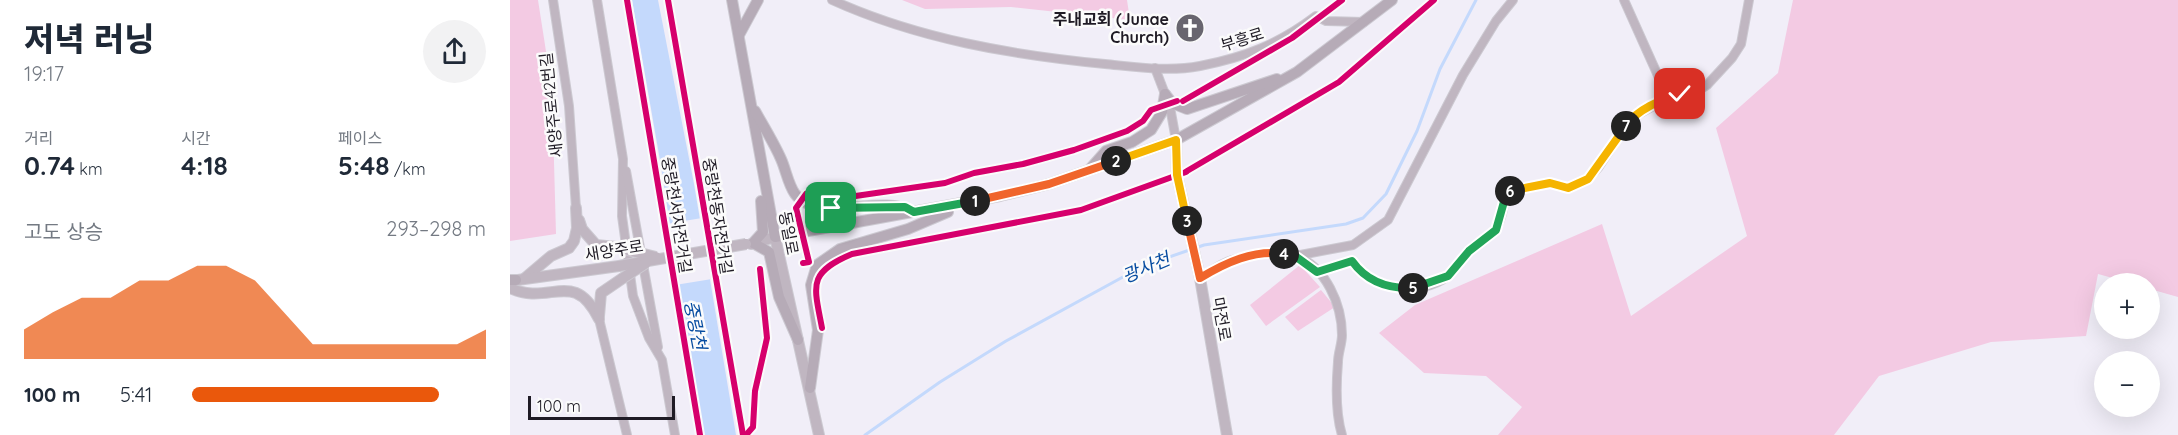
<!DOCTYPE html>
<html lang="ko">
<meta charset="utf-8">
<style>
:root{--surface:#fff;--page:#f2f2f3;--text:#1f2937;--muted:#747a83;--accent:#ea580c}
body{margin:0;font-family:Quicksand,"Noto Sans KR",sans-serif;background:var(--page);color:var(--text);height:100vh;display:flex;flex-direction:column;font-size:22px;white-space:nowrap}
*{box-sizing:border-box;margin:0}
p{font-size:20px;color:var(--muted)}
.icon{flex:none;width:33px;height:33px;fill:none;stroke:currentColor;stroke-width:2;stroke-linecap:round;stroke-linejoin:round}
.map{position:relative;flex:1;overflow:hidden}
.details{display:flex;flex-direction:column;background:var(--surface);width:510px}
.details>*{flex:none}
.fabs{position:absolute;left:1584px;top:273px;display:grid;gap:12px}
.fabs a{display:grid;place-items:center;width:66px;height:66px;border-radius:50%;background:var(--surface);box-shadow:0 6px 24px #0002;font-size:30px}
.scale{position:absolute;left:18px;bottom:15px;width:147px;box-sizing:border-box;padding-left:6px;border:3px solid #1f1b25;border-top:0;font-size:16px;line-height:21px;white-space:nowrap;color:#1f1b25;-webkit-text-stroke:4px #fbfbfb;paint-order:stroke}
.pin{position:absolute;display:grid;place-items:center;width:51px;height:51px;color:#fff;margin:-26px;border-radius:12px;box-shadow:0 3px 9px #0006}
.km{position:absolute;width:30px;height:30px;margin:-15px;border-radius:50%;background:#222;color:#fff;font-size:16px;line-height:30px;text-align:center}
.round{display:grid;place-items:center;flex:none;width:63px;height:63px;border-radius:32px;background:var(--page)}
.head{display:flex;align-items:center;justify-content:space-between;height:102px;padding:0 24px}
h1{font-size:33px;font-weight:800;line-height:45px}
.metrics{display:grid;grid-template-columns:repeat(3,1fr);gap:9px;height:102px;padding:6px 24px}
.metrics div{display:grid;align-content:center}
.metrics b{font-size:26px;font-weight:800}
.metrics small{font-size:16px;font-weight:400}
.metrics p{font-size:16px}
.chart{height:168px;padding:12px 24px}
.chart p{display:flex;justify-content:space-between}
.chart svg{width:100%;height:108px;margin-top:6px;fill:var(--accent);opacity:.7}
ul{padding:0 24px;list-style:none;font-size:20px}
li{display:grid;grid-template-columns:96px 72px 1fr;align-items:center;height:45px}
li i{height:15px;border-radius:8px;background:var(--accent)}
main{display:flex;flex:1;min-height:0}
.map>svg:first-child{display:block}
.green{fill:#f3cae3}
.water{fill:#c4d9fc}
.pier{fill:#f1eef8}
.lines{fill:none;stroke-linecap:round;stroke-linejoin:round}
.stream{stroke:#c4d9fc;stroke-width:3}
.minor-casing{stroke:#ccc9d1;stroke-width:10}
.tertiary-casing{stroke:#ccc9d1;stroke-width:12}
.secondary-casing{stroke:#ccc9d1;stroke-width:12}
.minor{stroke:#c0b6c1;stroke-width:8}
.tertiary{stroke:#c0b6c1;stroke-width:10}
.secondary{stroke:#b6abb7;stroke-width:10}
.tertiary-bridge-casing{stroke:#ccc9d1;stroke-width:12;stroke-linecap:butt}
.tertiary-bridge{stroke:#c0b6c1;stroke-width:10}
.cycleway-casing{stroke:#fbfbfb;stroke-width:10}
.cycleway{stroke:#d6006c;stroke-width:6}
.split-1-casing{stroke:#fff;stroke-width:12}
.split-2-casing{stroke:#fff;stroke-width:12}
.split-3-casing{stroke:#fff;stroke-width:12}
.split-4-casing{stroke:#fff;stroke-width:12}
.split-5-casing{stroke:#fff;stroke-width:12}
.split-6-casing{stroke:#fff;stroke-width:12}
.split-7-casing{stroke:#fff;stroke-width:12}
.split-8-casing{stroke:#fff;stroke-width:12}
.split-1{stroke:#22a559;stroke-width:8}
.split-2{stroke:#f0652b;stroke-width:8}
.split-3{stroke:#f5b400;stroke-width:8}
.split-4{stroke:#f0652b;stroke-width:8}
.split-5{stroke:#22a559;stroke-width:8}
.split-6{stroke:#22a559;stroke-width:8}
.split-7{stroke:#f5b400;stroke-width:8}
.split-8{stroke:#f5b400;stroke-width:8}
.labels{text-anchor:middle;stroke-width:5;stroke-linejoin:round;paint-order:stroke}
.poi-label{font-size:16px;font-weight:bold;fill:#1f1b25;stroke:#fbfbfb;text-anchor:end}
.street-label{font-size:16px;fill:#1f1b25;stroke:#fbfbfb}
.water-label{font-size:18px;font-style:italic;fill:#054ba0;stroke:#fbfbfb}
</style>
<main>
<section class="details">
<div class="head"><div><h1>저녁 러닝</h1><p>19:17</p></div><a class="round"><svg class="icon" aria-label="share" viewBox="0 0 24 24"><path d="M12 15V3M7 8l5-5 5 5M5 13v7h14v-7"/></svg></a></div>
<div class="metrics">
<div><p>거리</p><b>0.74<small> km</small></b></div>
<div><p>시간</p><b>4:18</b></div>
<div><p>페이스</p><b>5:48<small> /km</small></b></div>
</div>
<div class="chart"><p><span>고도 상승</span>293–298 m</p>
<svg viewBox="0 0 160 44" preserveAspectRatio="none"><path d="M0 44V32L10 25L20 19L30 19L40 12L50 12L60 6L70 6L80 12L90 25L100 38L110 38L120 38L130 38L140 38L150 38L160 32V44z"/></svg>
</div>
<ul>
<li><b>100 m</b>5:41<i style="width:84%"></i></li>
</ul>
</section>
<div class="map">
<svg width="1668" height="435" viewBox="0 0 1668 435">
<rect width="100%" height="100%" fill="#f1eef8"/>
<g class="green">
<polygon points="0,0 28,0 42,90 46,234 0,241"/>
<polygon points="392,0 617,0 620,20 501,7 415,9"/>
<polygon points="1283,0 1668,0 1668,297 1640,289 1640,284 1621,283 1588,274 1576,336 1481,342 1369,376 1324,435 988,435 1012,407 976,376 914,373 869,333 905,305 1092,224 1121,316 1237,236 1206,128 1268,73"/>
<polygon points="790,265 810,287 756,326 740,305"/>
<polygon points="811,290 825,307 788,331 775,317"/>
</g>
<polygon class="water" points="122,0 148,0 184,184 226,435 192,435 151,166"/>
<polygon class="pier" points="192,218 202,279 165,285 156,224"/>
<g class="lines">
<polyline class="stream" points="355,435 430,382 496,341 633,266 694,245 836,224 853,218 876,194 907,131 930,69 966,0"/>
<g class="minor-casing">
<g id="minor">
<polyline points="43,0 59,106 66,208"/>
<polyline points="87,0 113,159 112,216 123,296 139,338 152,360 165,435"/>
<path d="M322,0C408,39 502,55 595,64C626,67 659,72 690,66C736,57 769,44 806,16L816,21L854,22"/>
<polyline points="1114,0 1158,98"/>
<polyline points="645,68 660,107 666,140"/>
<polyline points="116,171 148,347"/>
<polyline points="785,256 843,245 878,220 953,75 986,21 1003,0"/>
<path d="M807,272L842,261C862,289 909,298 938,276C946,269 951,258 959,251C966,243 977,239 984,231C992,222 994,203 997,191L1040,183L1058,188L1078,179L1088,168L1121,118L1158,98L1186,92L1197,85L1222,58L1231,44L1239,0"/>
<path d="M690,278C700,272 711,263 722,260C741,255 767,249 786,256C816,267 832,305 832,335C832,344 828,353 828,362C826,386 825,412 832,435"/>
<polyline points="89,319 117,435"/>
</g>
</g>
<g class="tertiary-casing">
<g id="tertiary">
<polyline points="666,140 667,175 690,278 717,435"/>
<polyline points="69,220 72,229 86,245 106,247"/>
<polyline points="241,244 265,237 309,435"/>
<polyline points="15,278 41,256 59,248 64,241 67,228 66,208"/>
<polyline points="0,281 109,266"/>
<path d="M0,288C40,307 63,267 89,319"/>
<polyline points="89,316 91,293 113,278"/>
</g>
</g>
<g class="secondary-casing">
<g id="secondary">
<polyline points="222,0 265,237 490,196 539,184 666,140 787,72 882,0"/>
<polyline points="229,35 248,0"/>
<polyline points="655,94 662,103 677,109 767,79"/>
<path d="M245,111C254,127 264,143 271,159C276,170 278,184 285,194C308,224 370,194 401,211"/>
<polyline points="580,169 596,151 622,142 641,130 652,112 655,94"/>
<polyline points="251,201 253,232 243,243 259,252 269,297 288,340"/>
<polyline points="0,280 6,280"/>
<polyline points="300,388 308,330 301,285 307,265 330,249 398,229 438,212"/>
</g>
</g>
<use href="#minor" class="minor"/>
<use href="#tertiary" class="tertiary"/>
<use href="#secondary" class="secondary"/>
<g class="tertiary-bridge-casing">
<g id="tertiary-bridge">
<polyline points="106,247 146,257"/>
<polyline points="109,266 236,244"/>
<polyline points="113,278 136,263"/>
</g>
</g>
<use href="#tertiary-bridge" class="tertiary-bridge"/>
<g class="cycleway-casing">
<g id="cycleway">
<polyline points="117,0 190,435"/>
<polyline points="158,0 233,435"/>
<polyline points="673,101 782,38 832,0"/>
<polyline points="677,171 829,82 924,0"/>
<polyline points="293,263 299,262 286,208 296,194 305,200 318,200 435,183 464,173 513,164 564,150 617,131 633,121 641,110 667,101"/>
<path d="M312,328C304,285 297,273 342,254L571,210L676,172"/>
<polyline points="236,435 243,427 245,391 257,338 250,269"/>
</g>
</g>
<use href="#cycleway" class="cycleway"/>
</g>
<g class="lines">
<g class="split-1-casing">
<polyline id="split-1" points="321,208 395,207 404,212 465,201"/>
</g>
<g class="split-2-casing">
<polyline id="split-2" points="465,201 539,184 606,161"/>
</g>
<g class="split-3-casing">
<polyline id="split-3" points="606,161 666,140 667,175 677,221"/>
</g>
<g class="split-4-casing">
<path id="split-4" d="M677,221L690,278C715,263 744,249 774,254"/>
</g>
<g class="split-5-casing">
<path id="split-5" d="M774,254L785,256L807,272L842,261C857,282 878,289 903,288"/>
</g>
<g class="split-6-casing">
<polyline id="split-6" points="903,288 938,276 959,251 986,230 997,191 1000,191"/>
</g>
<g class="split-7-casing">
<polyline id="split-7" points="1000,191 1040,183 1058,188 1078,179 1116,126"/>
</g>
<g class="split-8-casing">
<path id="split-8" d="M1116,126C1126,110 1152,99 1170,94"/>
</g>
<use href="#split-1" class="split-1"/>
<use href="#split-2" class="split-2"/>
<use href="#split-3" class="split-3"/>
<use href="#split-4" class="split-4"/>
<use href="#split-5" class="split-5"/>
<use href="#split-6" class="split-6"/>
<use href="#split-7" class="split-7"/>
<use href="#split-8" class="split-8"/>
</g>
<defs>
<g id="church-disc" transform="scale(1.5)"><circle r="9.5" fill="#68656f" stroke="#fbfbfb"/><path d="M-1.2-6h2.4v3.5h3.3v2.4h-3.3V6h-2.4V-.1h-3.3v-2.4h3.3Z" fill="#fff"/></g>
</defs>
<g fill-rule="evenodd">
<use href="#church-disc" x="680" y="28"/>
</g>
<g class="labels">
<g class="poi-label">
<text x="659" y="25">주내교회 (Junae<tspan x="659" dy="18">Church)</tspan></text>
</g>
<g class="street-label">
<text transform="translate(732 39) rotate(-17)" y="6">부흥로</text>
<text transform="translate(41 105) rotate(-96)" y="6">새양주로42번길</text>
<text transform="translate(167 215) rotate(81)" y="6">중랑천서자전거길</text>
<text transform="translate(208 216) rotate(81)" y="6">중랑천동자전거길</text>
<text transform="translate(279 233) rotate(79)" y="6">동일로</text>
<text transform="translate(104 250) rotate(-9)" y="6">새양주로</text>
<text transform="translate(712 319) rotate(80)" y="6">마전로</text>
</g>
<g class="water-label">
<text transform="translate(636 268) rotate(-23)" y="6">광사천</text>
<text transform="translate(185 325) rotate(79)" y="6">중랑천</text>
</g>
</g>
</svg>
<div class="fabs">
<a>+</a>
<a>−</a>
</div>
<div class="scale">100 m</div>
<div class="pin" style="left:321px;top:208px;background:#1e9e55"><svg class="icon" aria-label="arrive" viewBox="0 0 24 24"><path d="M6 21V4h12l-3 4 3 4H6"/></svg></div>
<div class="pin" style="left:1170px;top:94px;background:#d93025"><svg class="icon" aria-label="check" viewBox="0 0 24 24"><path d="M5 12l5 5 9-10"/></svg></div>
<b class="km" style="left:465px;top:201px">1</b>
<b class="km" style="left:606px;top:161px">2</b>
<b class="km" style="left:677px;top:221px">3</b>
<b class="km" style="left:774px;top:254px">4</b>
<b class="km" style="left:903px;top:288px">5</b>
<b class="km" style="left:1000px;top:191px">6</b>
<b class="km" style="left:1116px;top:126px">7</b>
</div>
</main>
